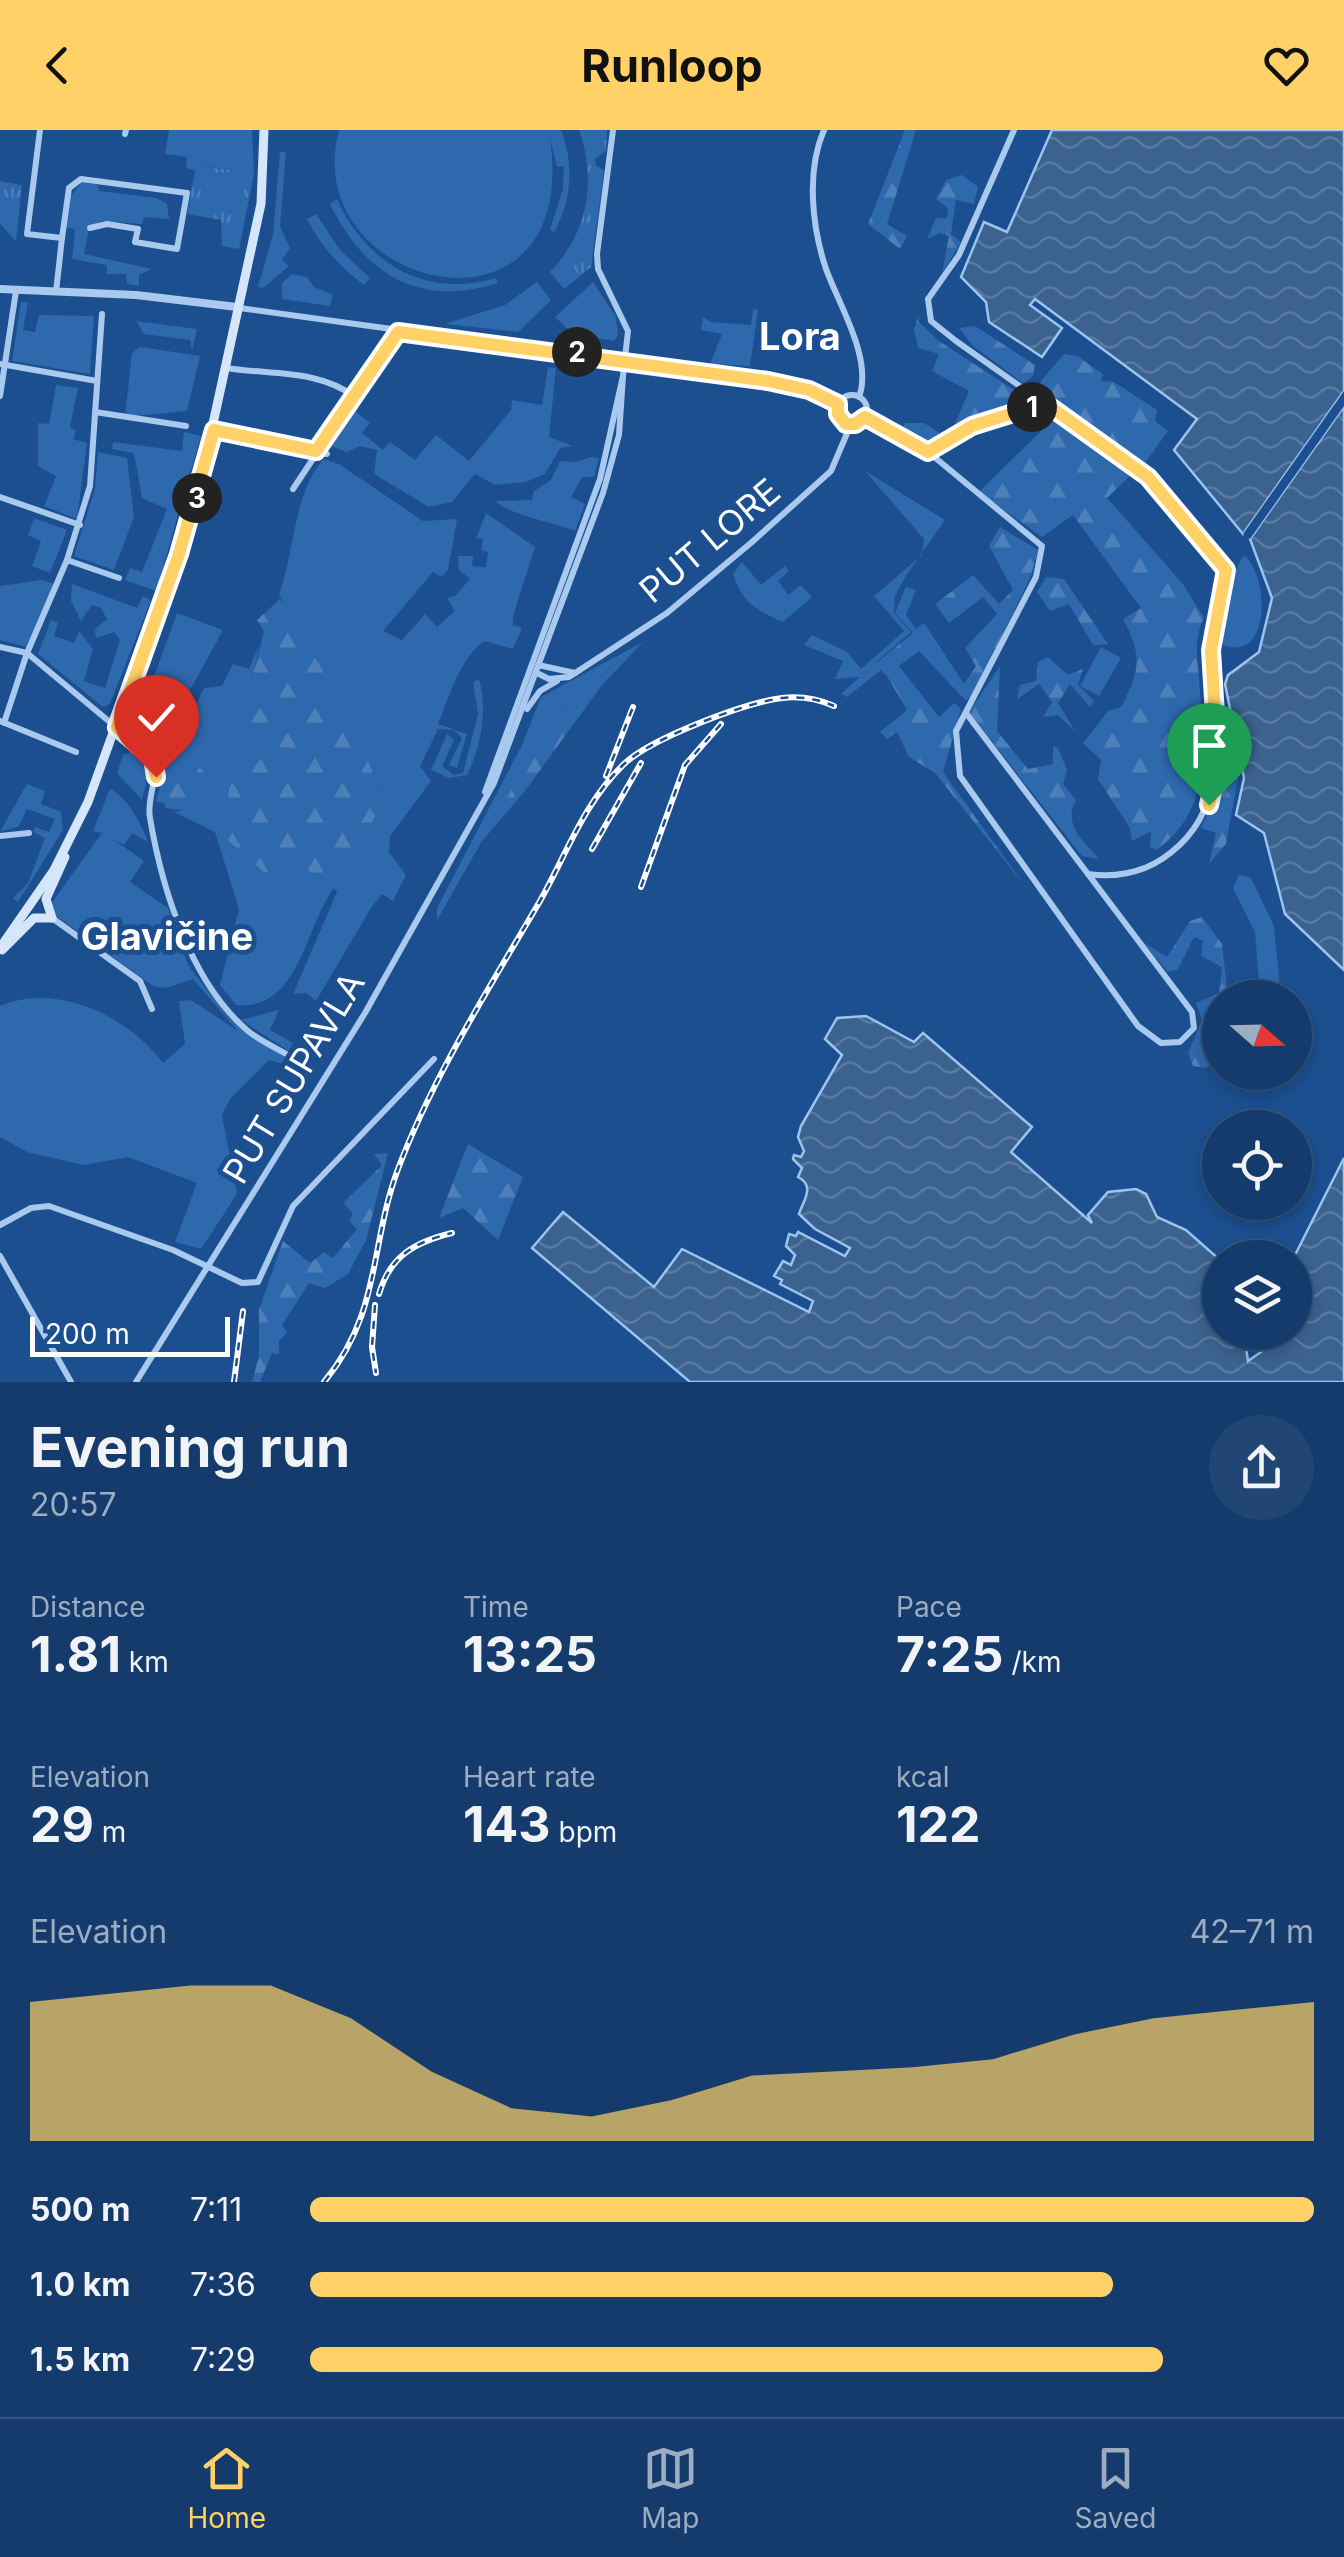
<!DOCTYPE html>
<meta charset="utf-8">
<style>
:root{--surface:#143b6b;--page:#214673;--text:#f1f3f6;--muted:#9dadc1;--line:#33557e;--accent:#ffd166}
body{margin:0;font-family:Inter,sans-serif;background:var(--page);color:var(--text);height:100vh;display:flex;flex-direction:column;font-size:38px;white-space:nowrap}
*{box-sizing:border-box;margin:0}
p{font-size:32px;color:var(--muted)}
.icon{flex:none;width:55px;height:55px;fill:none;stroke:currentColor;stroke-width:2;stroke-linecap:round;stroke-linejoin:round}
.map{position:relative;height:1252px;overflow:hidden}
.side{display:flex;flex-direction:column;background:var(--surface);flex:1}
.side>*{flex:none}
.needle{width:65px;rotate:110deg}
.tools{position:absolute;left:1202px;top:850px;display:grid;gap:20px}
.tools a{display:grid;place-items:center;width:110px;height:110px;border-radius:50%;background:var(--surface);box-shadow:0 5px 15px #0003,0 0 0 2px var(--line);font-size:50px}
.scale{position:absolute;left:30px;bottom:25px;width:200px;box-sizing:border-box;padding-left:10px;border:5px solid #fff;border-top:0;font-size:28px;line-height:35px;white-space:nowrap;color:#fff;-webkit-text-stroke:8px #1b4f8f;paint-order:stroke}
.pin{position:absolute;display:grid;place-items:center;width:85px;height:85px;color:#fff;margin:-102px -42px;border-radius:50% 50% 50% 0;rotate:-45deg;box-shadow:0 0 10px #0007}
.pin .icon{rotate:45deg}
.km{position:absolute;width:50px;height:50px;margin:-25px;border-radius:50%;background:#222;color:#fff;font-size:28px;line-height:50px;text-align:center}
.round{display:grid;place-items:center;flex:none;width:105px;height:105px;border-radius:52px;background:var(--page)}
.headline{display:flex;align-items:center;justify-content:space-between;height:170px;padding:0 30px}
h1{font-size:55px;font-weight:700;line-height:75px}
.metrics{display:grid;grid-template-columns:repeat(3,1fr);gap:15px;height:170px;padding:10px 30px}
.metrics div{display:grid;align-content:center}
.metrics b{font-size:50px;font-weight:700}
.metrics small{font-size:28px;font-weight:400}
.metrics p{font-size:28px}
.chart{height:280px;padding:20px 30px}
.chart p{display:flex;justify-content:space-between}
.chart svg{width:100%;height:180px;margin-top:10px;fill:var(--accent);opacity:.7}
ul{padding:0 30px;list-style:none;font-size:32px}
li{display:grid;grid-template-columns:160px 120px 1fr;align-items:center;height:75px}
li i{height:25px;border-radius:12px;background:var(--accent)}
header{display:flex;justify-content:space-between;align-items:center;height:130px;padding:0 30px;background:var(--accent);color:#111;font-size:45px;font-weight:700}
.tabs{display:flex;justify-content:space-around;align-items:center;height:140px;border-top:2px solid var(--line);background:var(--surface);font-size:28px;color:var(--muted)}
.tabs a{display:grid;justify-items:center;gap:5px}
.tabs .current{color:var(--accent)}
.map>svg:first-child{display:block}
.green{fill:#2e69ad}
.forest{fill:url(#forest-firs)}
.park{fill:url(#park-tufts)}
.water{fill:url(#water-waves);stroke:#9cc4f0;stroke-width:2.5}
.pier{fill:#1b4f8f}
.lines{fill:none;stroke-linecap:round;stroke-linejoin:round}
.minor{stroke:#a9c9ee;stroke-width:6}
.tertiary{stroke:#a9c9ee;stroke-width:8}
.secondary{stroke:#d6e6fa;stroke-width:9}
.rail-casing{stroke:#fff;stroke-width:6}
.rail{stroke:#1b4f8f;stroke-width:2.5;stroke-dasharray:8;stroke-linecap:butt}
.route-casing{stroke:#fff;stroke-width:20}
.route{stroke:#ffd166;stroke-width:12}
.labels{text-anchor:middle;stroke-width:10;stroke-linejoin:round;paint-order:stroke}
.street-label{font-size:35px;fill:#fff;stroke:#1b4f8f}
.neighbourhood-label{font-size:38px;font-weight:bold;fill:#fff;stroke:#1b4f8f}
</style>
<header><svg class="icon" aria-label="back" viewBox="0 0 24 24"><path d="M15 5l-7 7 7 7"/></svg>Runloop<svg class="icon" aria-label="heart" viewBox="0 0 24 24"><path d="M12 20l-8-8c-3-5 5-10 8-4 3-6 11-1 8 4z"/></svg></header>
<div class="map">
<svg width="1344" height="1252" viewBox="0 0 1344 1252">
<defs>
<pattern id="forest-firs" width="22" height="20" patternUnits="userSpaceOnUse" patternTransform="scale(2.5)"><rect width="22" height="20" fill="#2e69ad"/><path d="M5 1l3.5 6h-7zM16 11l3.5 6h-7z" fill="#4d80b9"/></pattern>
<pattern id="park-tufts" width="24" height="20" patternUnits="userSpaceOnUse" patternTransform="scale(2.5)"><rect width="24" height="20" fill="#2e69ad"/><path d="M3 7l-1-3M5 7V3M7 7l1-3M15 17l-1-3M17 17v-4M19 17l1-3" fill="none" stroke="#4d80b9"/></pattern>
<pattern id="water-waves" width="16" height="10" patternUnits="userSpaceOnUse" patternTransform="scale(2.5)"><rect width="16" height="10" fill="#3c6290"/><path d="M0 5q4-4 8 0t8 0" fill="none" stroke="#597aa1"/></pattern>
</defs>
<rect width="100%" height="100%" fill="#1b4f8f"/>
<g class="green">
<polygon points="169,0 252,0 254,44 197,35 195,40 186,38 187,27 165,24"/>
<path d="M339,0H561C574,32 572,72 554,102L550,100L563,59L564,36L557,37L550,8C582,228 296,160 339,0Z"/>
<polygon points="280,22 286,22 280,96 290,118 282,130 289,136 263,158 258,157 273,105"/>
<polygon points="82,52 98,55 99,61 157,68 167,74 169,89 144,87 142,94 101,91 89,99 84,124 152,139 139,145 139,156 127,154 126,144 107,144 107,135 72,129 75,99 66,98 70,67"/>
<path d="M337,69C366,134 427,169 496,148L498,153C419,178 365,145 330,74Z"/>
<path d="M316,84L340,120L370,148L364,155C339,137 321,116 307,89Z"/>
<polygon points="292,144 307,147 314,157 333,165 330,176 282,169 282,153"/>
<polygon points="537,152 551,170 518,202 445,194 505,175"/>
<polygon points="593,152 616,187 618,205 614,211 573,204 555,187"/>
<polygon points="21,172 28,172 23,200 35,202 39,185 94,186 90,244 12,231"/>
<polygon points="753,178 758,180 750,236 710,234 722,204 701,200 703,187 711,192 751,195"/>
<polygon points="136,191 197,199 192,221 190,210 144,204"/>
<polygon points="140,217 200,226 187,281 125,287 132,223"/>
<polygon points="548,237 556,238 549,307 573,316 560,318 545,344 526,352 495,355 475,344 452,372 429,377 374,344 377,320 360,316 347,322 328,315 354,280 370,293 362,303 383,320 390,312 415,330 436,305 469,331 511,280 512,270 542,275"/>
<polygon points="56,255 78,258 70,297 76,300 73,309 87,313 77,389 44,376 56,346 38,336 38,293 49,294"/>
<polygon points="184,302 201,306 156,461 125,450 130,438 142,442 167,379 142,368 134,323 112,319 113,312 182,321"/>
<polygon points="98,322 127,328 134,387 114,440 74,426 95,359"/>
<path d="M591,327L599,328L594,347H582L571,367L585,374L575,401C551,391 512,386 495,371L532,370L534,361L551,350L560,331L576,332Z"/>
<path d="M324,329L339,334L423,391L457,389L448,440L441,447L433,442L383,501L402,510L425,484L437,497L455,481L447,468L455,466L470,449L459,440L458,426H473L472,436L486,437L488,422L481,420L483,409L476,408L486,383L535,417L513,486V495L522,498L513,519L485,511C460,527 449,568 438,594L467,604L457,638L449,635L462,608L454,600L438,599L420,636L431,651L390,706L389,722L406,745L393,771L382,764L371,778L316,871L306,863L293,864L337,762L334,758C304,798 300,881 236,875L220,855L239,779L215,702L174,682L184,680L163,657L165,674L156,671L168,630L204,558L222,556L233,534L249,539L259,515L254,541L238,575L264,625L254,637L231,643L223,706L385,665C372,647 367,625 356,609C332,574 310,589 338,540L311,525L279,464C295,422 293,362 324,329Z"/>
<polygon points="865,341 945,390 907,444 895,466 894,483 911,502 875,533 881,540 847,567 841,564 860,547 835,549 843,531 804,515 812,505 847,522 861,539 904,501 874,466 922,425 924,409"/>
<polygon points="34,388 67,400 50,443 32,436 41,411 28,405"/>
<path d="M1244,425C1269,445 1272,533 1223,515C1224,481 1226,454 1244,425Z"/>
<path d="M742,432L761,455L785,436L789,441L778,451L788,465L801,455L812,467L783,492C756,480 743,473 733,444Z"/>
<polygon points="42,450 54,454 26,517 0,510 0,456"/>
<polygon points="72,454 137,478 143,466 151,470 110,574 103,577 38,524 51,490 58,493 54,506 74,513 79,501 93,519 84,551 105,558 120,510 114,502 97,508 94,500 107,489 101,478 92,475 81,491 71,471"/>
<polygon points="177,483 223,500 172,593 141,582"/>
<polygon points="643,512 549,590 506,671 525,661 482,711 437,790 437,778 522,615 541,567"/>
<polygon points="1101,517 1121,528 1099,566 1080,556"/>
<path d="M479,549C488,580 481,616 467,645L449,648L431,640L447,604L454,610L442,636L454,645L463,643L478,584L473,552Z"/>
<polygon points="138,589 172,600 161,621 138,604"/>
<polygon points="133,621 150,637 142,670 117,643 123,625"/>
<polygon points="27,654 45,661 41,674 61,682 63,700 18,772 13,768 28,753 45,708 33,702 35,697 49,702 55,689 27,679 19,696 0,702"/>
<path d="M110,659C128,668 141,693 148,712L132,703L124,715L114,710L144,731L130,752L168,778L188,835L228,887L258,911L287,925L283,934L269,930L230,969L222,985L237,1064L201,1119L175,1112L197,1053L128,1027L84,1035L27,1022L0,1007V876C57,852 128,886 163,933L185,914L179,871L191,870L238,901L193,849L166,858L153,856L51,782L50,775L102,703L93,701Z"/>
<polygon points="1239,745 1251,748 1274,796 1281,867 1260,867 1255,802 1233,758"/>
<polygon points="279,880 270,900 293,913 289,921 241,890"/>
</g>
<g class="forest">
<polygon points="905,0 916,0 887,94 907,106 900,119 868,94"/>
<polygon points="962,45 978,57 974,74 956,70 951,104 961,112 942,144 949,106 940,103 927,109 936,88 947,88 948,78 936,69 946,50"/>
<polygon points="919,185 918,191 939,211 1031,271 980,287 930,316 902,301 905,293 924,293 943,305 954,296 969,261 932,241 939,224 918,218 914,199"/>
<polygon points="975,196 1035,235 1033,246 1023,253 973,216 959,198"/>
<polygon points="1064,224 1077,226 1103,244 1101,251 1114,252 1157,280 1155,291 1168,301 1142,337 1037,264 1041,251"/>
<path d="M1045,280L1133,343L1107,368L1183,454L1204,488C1194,507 1197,528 1199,549C1203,613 1215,679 1156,720L1150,717L1151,701L1132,711L1130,698L1098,649L1101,630L1083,613L1108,581L1121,577C1140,542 1143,525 1123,489L1141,478L1073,385L1042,407L979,362L1044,298L1032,282Z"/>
<polygon points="1000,397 1038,420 1031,446 975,561 966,571 919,521 899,536 939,587 954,573 961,579 943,642 1025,756 935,643 909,627 897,602 887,609 880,602 907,580 887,546 875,534 913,503 895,483 906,457 916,460 906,485 916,499 924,493 964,554 976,536 965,518 997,484 983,467 949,493 935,474 973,445 999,474 1013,460 989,416"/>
<polygon points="1046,447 1064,449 1108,514 1093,515 1069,474 1050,481 1037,462"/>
<path d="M280,469L295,487L320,498L322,510L311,525L339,540C309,589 333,574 356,609C367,625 373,647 385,666L362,712L322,757L302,731L265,743L223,706L231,643L227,632L233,623L244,638L254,637L264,625L238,575L254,541L264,501L257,490Z"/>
<polygon points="643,512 602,555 525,661 504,673 549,590"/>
<polygon points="1048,527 1068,545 1083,539 1078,555 1094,571 1090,577 1070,554 1058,573 1075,601 1058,585 1043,587 1052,572 1039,554 1017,569 1020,555 1036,551 1038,532"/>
<path d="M1000,536L997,601L1028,639L1053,634V617L1058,618L1067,640L1063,654L1076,670C1062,694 1084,712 1099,729L1082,726L969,582Z"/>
<path d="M1218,536L1238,648L1226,714L1209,734L1216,703L1201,698C1228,646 1218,592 1218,536Z"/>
<polygon points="190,624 208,648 194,682 165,678 163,657 184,625"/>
<polygon points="1202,787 1222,814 1228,867 1220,868 1220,925 1206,938 1193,936 1188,923 1202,890 1196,873 1219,863 1222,837 1201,826 1203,811 1194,807 1178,839 1168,842 1143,812 1167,827 1190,791"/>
<polygon points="468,1014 523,1047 498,1110 463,1078 439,1088"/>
<polygon points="388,1023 366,1110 348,1144 325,1158 309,1153 282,1195 287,1203 279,1211 279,1224 272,1223 260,1252 252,1252 259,1226 259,1180 283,1111 310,1133 324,1122 333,1128 357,1099 349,1091 353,1084 343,1073 382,1035 374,1024"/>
</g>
<g class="park">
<path d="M579,0H607L606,21L595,29L596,36L604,40L591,137L564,159L550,142C588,103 597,51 579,0Z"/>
<polygon points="196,35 254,44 239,119 222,116 221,90 187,84"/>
<polygon points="0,51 22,55 16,111 0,94"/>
</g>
<g class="water">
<polygon points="1052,0 1344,0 1344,261 1243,404 1174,320 1197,289 1035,169 1030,175 1062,198 1042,227 989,192 986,172 961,147 984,92 1007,102"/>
<polygon points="1344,276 1344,840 1285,784 1264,703 1236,685 1244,648 1225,554 1228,545 1259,522 1272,468 1250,409"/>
<path d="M866,886L914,912L923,903L1032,997L1011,1022L1092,1093L1088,1085L1108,1062L1136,1059L1146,1064L1157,1087L1186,1100L1220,1130V1202L1247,1203L1248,1207L1256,1203L1245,1212L1248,1231L1261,1222L1267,1203L1295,1202L1294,1127L1344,1028V1252H690L532,1118L563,1082L654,1157L682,1119L809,1182L813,1171L780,1154L782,1150L774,1146L783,1131L791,1135L795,1125L786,1116L789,1104L796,1106L798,1102L845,1126L850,1118L815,1099L799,1084C803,1071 816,1056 798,1047L802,1038L793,1029L794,1025L801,1027L804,1021L798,1007L801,996L842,925L825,909L837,888Z"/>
</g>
<polygon class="pier" points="1344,261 1344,276 1250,409 1243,404"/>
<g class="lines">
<g class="minor">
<polyline points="40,0 27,104 62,108 56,162"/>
<path d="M824,0C806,41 812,97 826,139C839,175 873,229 859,267"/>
<polyline points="125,4 126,0"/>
<polyline points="62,108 69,58 81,49 187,63 177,119 135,112 138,99 107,94 90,98"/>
<polyline points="239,178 768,251 809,260 838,275"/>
<polyline points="0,234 97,251"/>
<path d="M226,238C270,245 318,239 355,267"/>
<circle cx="852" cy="280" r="15"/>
<polyline points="0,266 16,161"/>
<polyline points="95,282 186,296"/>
<polyline points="865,287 927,321 1042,416 1036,447 956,601 960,646 1138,896 1161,913 1180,912 1194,898 1192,882 1088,744"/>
<polyline points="214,300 327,324"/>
<polyline points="927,321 972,296 1044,273"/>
<polyline points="293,359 398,201"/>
<polyline points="0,367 80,395"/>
<polyline points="67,430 119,448"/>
<path d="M0,517L27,523L153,628C160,648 146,667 150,688C162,759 191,853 248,901C264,914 284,921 301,933"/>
<polyline points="538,535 575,543"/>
<polyline points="537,543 549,549 569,547 667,483 752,412 831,341 851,294"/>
<polyline points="527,579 540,561 557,551"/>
<path d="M966,583L1088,744C1113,748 1141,743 1162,729C1237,680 1210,599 1211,524C1211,495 1219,467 1226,440L1148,347L956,211L931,191L928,169L959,125L1014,0"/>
<polyline points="0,591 76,622"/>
<polyline points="4,593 27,523 67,430 90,356 102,184"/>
<polyline points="485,662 600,349 623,246 628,201 598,139 597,124 613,0"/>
<polyline points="0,706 29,703"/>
<polyline points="52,788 140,851 152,879"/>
<polyline points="0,1095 31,1078 49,1076 173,1120 242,1153 258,1152 293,1076 434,929"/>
<polyline points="0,1126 71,1252"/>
<polyline points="136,1252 365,883 494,653 603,363 619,305 623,246"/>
</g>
<polyline class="tertiary" points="0,159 136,165 237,177"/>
<g class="secondary">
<polyline points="52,788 46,769 65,727"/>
<polyline points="0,818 54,740 88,672 195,376 261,74 264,0"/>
<polyline points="2,820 34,788 52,788"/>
</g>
<g class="rail-casing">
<g id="rail">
<polyline points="606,646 633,577"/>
<polyline points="592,719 641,633"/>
<polyline points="641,757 685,635 721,594"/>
<path d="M379,1164C390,1126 415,1112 452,1103"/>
<polyline points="375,1175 372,1217 376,1243"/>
<polyline points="234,1252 243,1181"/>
<path d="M324,1252C382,1181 369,1117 398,1039C433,946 490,857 540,771C566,725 584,673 623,635C649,609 744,573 782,568C800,566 818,569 834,576"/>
</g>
</g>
<use href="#rail" class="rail"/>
</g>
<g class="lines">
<g class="route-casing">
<polyline id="route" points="156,647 153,628 117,597 179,424 214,300 316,321 398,202 768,251 809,260 838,274 838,284 846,294 855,294 865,287 928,322 972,296 1045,273 1148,347 1226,440 1211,520 1218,634 1209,675"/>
</g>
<use href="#route" class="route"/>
</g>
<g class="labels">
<g class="street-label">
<text transform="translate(710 411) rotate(-40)" y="12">PUT LORE</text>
<text transform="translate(294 948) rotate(-59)" y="12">PUT SUPAVLA</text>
</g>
<g class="neighbourhood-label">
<text x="800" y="220">Lora</text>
<text x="167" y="820">Glavičine</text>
</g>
</g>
</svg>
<div class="tools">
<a><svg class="needle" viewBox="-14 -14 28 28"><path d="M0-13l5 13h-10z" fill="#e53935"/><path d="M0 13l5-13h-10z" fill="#9dadc1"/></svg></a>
<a><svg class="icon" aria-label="locate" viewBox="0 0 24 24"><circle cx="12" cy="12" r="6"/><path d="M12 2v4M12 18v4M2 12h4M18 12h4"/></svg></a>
<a><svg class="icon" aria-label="layers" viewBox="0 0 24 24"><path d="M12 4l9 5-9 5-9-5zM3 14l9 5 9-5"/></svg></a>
</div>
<div class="scale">200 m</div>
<div class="pin" style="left:1209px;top:675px;background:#1e9e55"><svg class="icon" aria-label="arrive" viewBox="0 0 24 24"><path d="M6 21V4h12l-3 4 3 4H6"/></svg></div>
<div class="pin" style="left:156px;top:647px;background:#d93025"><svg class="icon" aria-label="check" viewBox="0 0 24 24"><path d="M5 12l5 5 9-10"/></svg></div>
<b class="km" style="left:1032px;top:277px">1</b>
<b class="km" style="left:577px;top:222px">2</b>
<b class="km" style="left:197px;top:368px">3</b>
</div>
<section class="side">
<div class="headline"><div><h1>Evening run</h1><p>20:57</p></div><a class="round"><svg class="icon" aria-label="share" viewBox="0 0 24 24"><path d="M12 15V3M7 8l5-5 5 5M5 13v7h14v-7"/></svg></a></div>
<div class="metrics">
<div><p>Distance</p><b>1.81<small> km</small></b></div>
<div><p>Time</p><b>13:25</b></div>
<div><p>Pace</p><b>7:25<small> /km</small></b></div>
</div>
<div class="metrics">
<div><p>Elevation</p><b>29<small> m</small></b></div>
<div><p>Heart rate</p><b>143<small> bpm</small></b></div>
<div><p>kcal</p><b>122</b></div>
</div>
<div class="chart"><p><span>Elevation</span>42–71 m</p>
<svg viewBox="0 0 160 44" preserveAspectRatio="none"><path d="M0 44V10L10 8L20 6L30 6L40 14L50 27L60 36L70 38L80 34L90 28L100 27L110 26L120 24L130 18L140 14L150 12L160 10V44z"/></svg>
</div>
<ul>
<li><b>500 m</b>7:11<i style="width:100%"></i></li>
<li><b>1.0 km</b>7:36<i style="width:80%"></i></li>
<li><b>1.5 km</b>7:29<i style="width:85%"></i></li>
</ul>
</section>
<nav class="tabs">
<a class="current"><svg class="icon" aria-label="home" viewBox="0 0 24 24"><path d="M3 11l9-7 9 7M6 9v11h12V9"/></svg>Home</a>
<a><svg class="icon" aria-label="map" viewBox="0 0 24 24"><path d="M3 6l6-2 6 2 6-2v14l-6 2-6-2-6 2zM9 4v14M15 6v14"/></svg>Map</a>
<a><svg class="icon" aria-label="saved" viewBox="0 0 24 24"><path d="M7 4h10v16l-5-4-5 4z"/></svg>Saved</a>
</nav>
